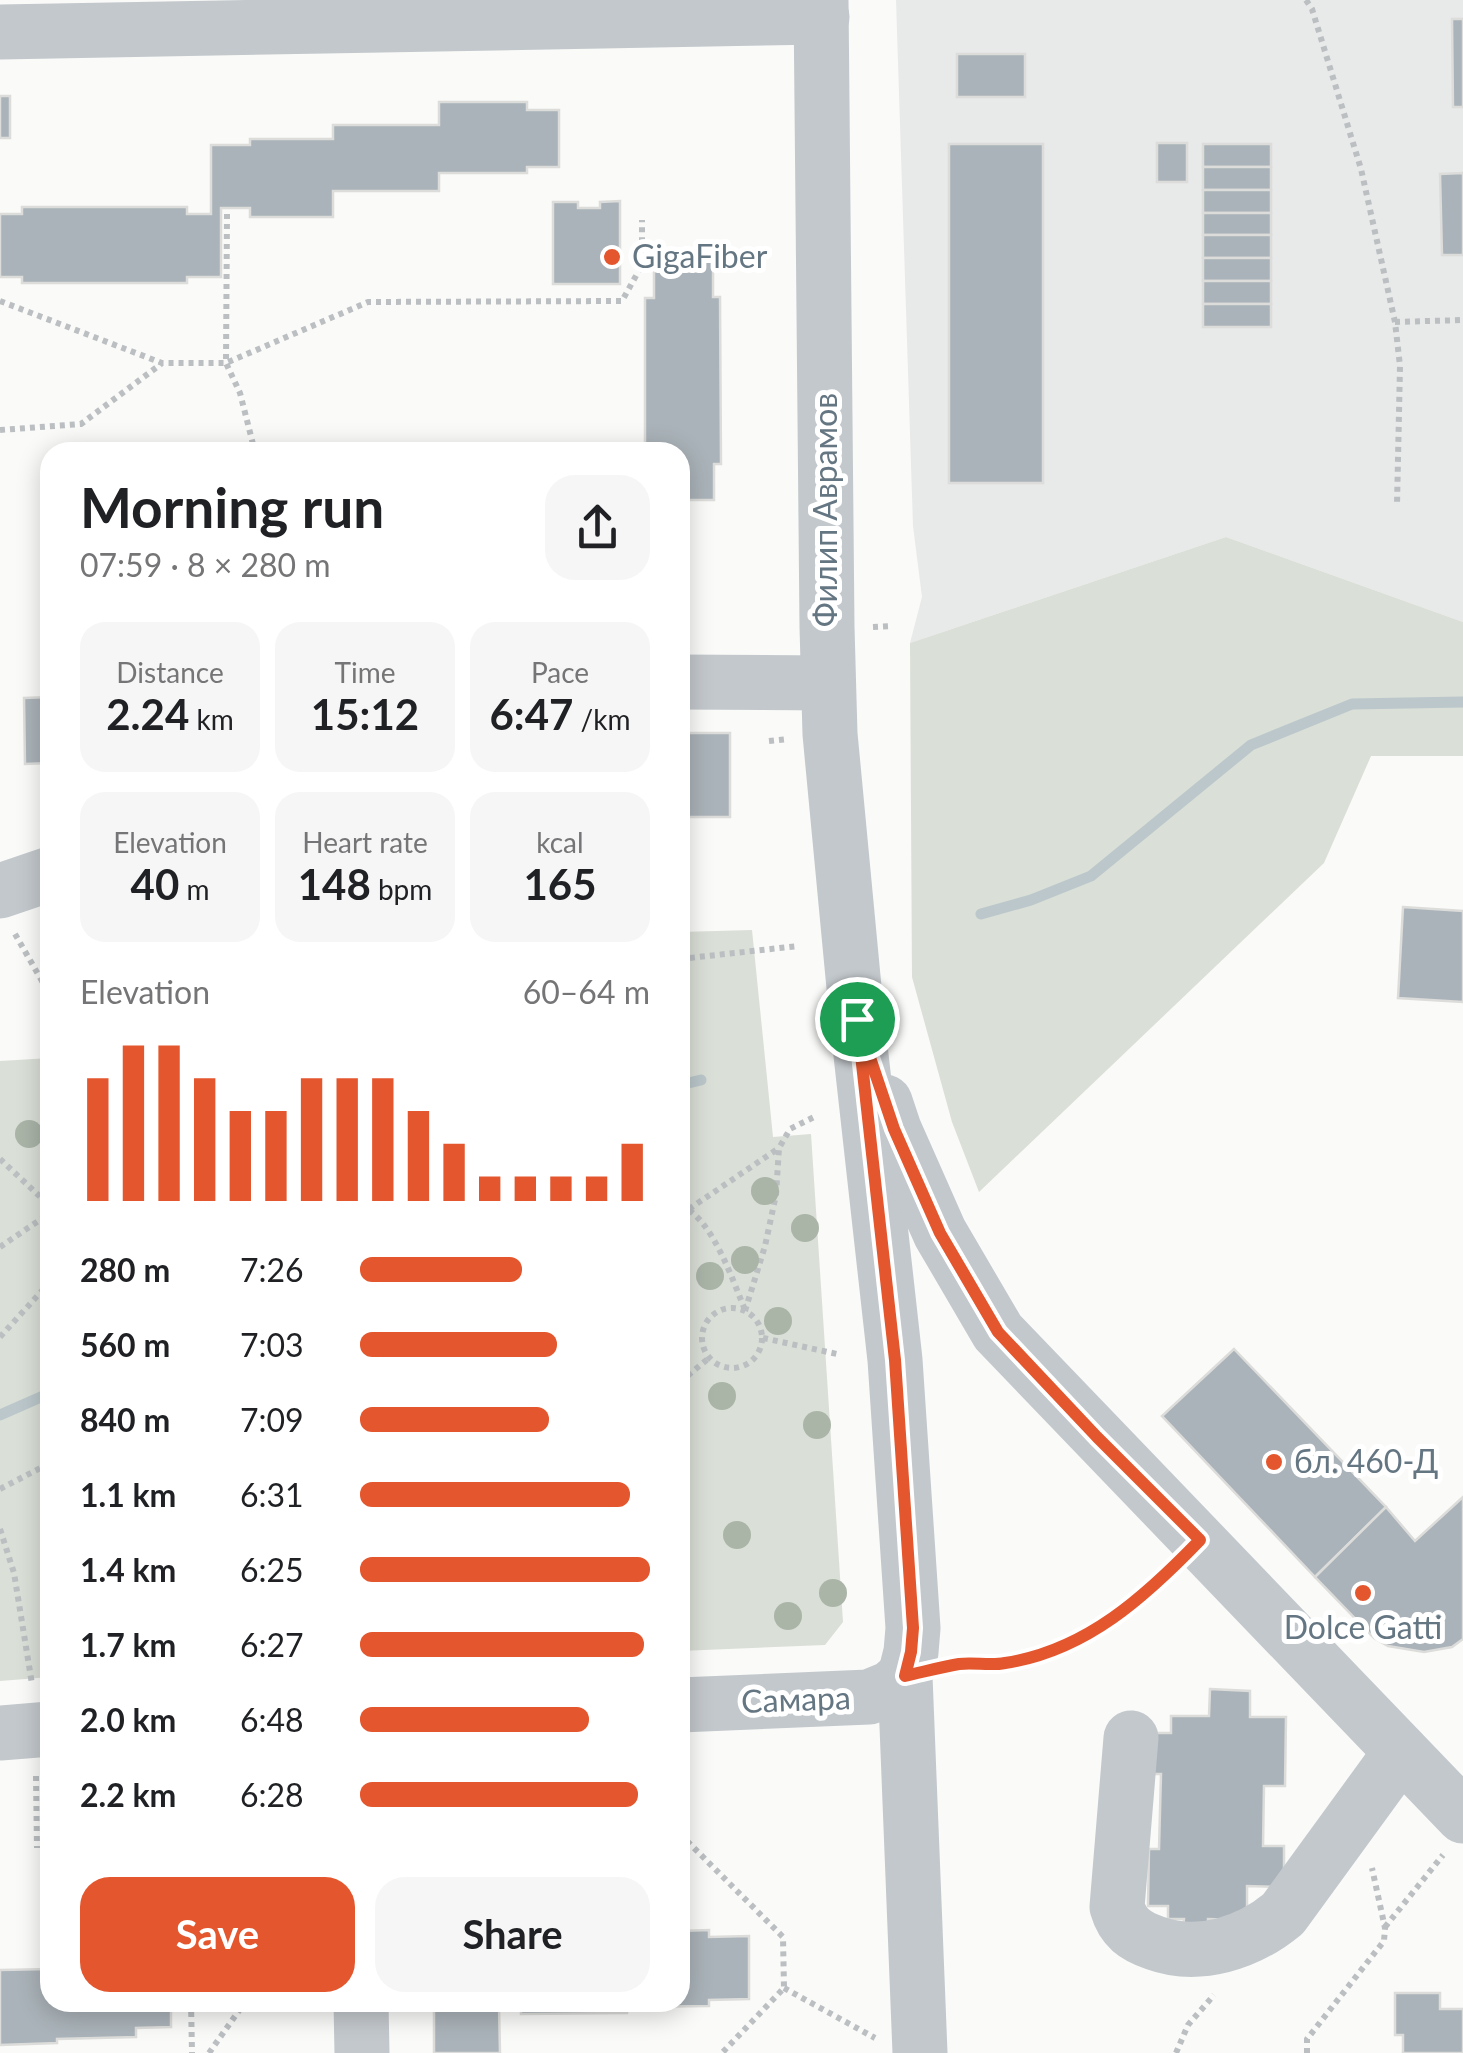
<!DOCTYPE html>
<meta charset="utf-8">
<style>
:root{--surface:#fff;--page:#f6f6f6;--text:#202124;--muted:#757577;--accent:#e4572e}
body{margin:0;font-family:Lato,sans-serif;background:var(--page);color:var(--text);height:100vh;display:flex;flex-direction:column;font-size:38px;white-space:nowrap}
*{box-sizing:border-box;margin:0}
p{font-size:32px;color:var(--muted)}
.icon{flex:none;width:55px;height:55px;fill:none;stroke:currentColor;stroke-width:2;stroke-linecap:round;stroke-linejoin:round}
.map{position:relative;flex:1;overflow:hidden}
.panel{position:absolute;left:40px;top:442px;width:650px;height:1570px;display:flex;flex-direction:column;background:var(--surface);border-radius:30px;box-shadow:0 5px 25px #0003}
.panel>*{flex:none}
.pin{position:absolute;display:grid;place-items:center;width:85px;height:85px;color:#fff;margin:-42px;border:5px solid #fff;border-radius:50%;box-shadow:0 2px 10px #0007}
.round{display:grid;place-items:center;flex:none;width:105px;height:105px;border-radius:30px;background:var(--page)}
.head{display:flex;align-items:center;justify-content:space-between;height:170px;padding:0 40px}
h1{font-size:55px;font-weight:700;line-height:75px}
.metrics{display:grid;grid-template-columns:repeat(3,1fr);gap:15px;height:170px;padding:10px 40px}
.metrics div{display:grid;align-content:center;border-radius:25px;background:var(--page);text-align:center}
.metrics b{font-size:42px;font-weight:700}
.metrics small{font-size:28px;font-weight:400}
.metrics p{font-size:28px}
.chart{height:280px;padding:20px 40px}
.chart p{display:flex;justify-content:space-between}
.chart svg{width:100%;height:180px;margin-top:10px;stroke:var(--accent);stroke-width:6}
.primary-button{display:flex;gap:20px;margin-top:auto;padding:20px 40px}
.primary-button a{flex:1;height:115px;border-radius:30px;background:var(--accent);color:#fff;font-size:40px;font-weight:700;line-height:115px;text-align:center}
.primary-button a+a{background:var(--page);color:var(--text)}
ul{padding:0 40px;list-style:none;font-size:32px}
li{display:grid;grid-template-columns:160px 120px 1fr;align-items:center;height:75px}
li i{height:25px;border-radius:12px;background:var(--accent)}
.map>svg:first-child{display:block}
.built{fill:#e8e9e9}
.green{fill:#dadfd7}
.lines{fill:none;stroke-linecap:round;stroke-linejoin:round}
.stream{stroke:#bbc7cb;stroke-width:11}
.building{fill:#aab3b9;stroke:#dcdcda;stroke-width:2.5}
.path{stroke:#bbbfc2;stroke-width:6;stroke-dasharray:5 5;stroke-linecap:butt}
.minor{stroke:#c3c8cc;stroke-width:55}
.tree{fill:#aab4a7}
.route-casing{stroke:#fff;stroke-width:20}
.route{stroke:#e4572e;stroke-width:12}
.poi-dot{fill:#e4572e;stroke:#fff;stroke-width:4}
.labels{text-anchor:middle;stroke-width:10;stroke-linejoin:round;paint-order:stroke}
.poi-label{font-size:32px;fill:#657683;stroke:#fff;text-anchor:start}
.street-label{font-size:32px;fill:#657683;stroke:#fff}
</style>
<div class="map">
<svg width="1463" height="2053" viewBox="0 0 1463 2053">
<rect width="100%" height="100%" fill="#fafaf8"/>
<polygon class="built" points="896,0 1463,0 1463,622 1226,537 910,643 922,597 913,526"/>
<g class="green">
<polygon points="1226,537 1463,622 1463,756 1371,756 1324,863 979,1192 952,1122 912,977 910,643"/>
<polygon points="752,930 773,1137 811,1134 843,1622 825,1645 680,1651 680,932"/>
<polygon points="50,1058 50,1677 0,1681 0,1061"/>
</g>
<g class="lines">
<g class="stream">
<polyline points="981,914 1031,900 1091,876 1251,745 1352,704 1463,702"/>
<polyline points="680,1085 701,1080"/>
<polyline points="0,1415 50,1393"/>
</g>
</g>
<g class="building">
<polygon points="1452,19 1463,19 1463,107 1453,107"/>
<rect x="957" y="54" width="68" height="43"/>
<rect x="0" y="96" width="10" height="42"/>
<polygon points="439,102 527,102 527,110 559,110 559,167 527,167 527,173 439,173 439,191 333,191 333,217 250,217 250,208 221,208 221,277 187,277 187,283 22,283 22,277 0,277 0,214 22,214 22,207 187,207 187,214 211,214 211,145 250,145 250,139 333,139 333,125 439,125"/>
<rect x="1157" y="143" width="30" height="39"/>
<rect x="949" y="144" width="94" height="339"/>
<rect x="1203" y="144" width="68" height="23"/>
<rect x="1203" y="167" width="68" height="23"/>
<polygon points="1463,173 1463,255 1442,255 1440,174"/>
<rect x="1203" y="190" width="68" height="23"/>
<polygon points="620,201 620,284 553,284 553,202 578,202 578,208 600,208 600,202"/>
<rect x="1203" y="213" width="68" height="22"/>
<rect x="1203" y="235" width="68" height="23"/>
<rect x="1203" y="258" width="68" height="23"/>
<polygon points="654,261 713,261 713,297 720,297 721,464 714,464 714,500 680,500 680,452 645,452 645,298 654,298"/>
<rect x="1203" y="281" width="68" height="23"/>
<rect x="1203" y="304" width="68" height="23"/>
<polygon points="50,697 50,763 25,764 24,698"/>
<rect x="680" y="733" width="50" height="84"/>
<polygon points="1403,907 1463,911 1463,1002 1398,998"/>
<polygon points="1234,1349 1386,1507 1315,1577 1162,1416"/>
<polygon points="1463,1497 1463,1639 1452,1647 1424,1652 1388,1646 1374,1638 1315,1577 1386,1507 1415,1541"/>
<polygon points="1210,1689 1250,1691 1250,1717 1286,1717 1285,1786 1264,1786 1263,1846 1284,1846 1284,1887 1247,1886 1247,1920 1208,1919 1208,1929 1183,1928 1184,1919 1168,1919 1168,1906 1148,1906 1149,1849 1159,1849 1161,1774 1150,1774 1151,1733 1171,1733 1171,1716 1209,1716"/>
<polygon points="709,1930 709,1937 749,1936 749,1999 709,2000 709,2006 627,2007 627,2013 521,2014 521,2004 499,2005 500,2053 434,2053 434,2006 441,2006 441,2002 680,2002 680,1931"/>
<polygon points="50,1969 50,2002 171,2002 171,2027 136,2028 136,2037 57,2039 57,2043 0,2045 0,1970"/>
<polygon points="1395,1993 1440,1993 1440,2009 1463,2009 1463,2053 1403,2053 1403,2035 1395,2035"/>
</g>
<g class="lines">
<g class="path">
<polyline points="1306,0 1312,9 1361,169 1395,322 1400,366 1397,505"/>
<polyline points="227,214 226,363 240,393 255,452"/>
<polyline points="0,301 162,363 226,363 368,302 622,301 642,265 642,220"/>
<polyline points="1395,322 1463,320"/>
<polyline points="0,430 81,424 161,364"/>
<polyline points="873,627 892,626"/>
<polyline points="769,741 788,739"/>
<polyline points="15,934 50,995"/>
<polyline points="680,959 798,946"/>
<polyline points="0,1159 50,1206"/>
<path d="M680,1206C711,1215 733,1281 745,1310"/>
<polyline points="689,1209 779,1148"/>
<polyline points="0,1247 50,1213"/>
<circle cx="732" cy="1338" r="30"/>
<polyline points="745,1311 765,1246 776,1195 779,1148 790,1129 814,1117"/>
<polyline points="0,1337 50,1282"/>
<polyline points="763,1338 837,1354"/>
<polyline points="680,1382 709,1358"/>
<polyline points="0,1489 50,1463"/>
<polyline points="0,1529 14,1573 32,1684"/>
<path d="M955,1665C971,1663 987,1666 1003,1664C1063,1657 1126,1617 1167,1575"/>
<polyline points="36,1776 37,1848"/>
<polyline points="680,1834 783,1937 784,1988 722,2053"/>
<polyline points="1385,1927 1443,1855"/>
<polyline points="784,1988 875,2038"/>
<polyline points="191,2002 192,2053"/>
<polyline points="209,2053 245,2002"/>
<polyline points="1176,2053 1188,2025 1214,1995"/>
<polyline points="1307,2053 1307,2039 1384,1941 1385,1928 1372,1868"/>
</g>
<g class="minor">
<polyline points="821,0 827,627 830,734 857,1019 895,1360 913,1628 911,1652 905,1676 920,2053"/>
<polyline points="0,32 822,17"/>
<polyline points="680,682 828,683"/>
<polyline points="0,891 50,874"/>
<polyline points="885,1102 894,1129 940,1233 998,1332 1463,1816"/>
<polyline points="680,1705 869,1697 891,1688 905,1676"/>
<polyline points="0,1733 50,1729"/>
<path d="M1131,1738L1117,1907C1123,1928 1135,1936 1155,1943C1199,1959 1248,1943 1283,1914L1401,1752"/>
<polyline points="361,2002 362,2053"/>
</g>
</g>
<g class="tree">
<circle cx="29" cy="1134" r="14"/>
<circle cx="765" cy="1191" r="14"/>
<circle cx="805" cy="1228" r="14"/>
<circle cx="745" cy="1260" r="14"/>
<circle cx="710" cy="1276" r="14"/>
<circle cx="778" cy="1321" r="14"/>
<circle cx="722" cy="1396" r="14"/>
<circle cx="817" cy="1425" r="14"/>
<circle cx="737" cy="1535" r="14"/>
<circle cx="833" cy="1593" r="14"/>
<circle cx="788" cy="1616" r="14"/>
</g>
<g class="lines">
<g class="route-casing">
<path id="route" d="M857,1019L894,1129L940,1233L998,1332L1097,1437L1200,1540C1146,1596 1086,1651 1005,1663C990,1666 974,1662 959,1664C941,1667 923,1672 905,1676L911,1652L913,1628L895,1360Z"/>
</g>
<use href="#route" class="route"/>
</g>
<g class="poi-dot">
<circle cx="612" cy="257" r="10"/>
<circle cx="1274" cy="1462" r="10"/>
<circle cx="1363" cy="1593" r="10"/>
</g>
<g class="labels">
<g class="poi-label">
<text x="632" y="268">GigaFiber</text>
<text x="1294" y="1473">бл. 460-Д</text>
<text x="1363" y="1639" text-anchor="middle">Dolce Gatti</text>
</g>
<g class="street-label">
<text transform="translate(826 510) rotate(-90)" y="11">Филип Аврамов</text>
<text transform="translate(796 1700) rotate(-2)" y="11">Самара</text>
</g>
</g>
</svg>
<div class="pin" style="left:857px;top:1019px;background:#1e9e55"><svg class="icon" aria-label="arrive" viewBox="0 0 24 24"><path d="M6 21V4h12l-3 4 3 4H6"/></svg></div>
<section class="panel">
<div class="head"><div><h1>Morning run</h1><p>07:59 · 8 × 280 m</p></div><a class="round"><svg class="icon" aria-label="share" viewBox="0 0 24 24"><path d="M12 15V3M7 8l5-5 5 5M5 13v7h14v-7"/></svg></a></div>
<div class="metrics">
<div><p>Distance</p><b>2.24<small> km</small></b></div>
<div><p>Time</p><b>15:12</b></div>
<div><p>Pace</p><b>6:47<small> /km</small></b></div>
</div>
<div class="metrics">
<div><p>Elevation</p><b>40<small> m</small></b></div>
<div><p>Heart rate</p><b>148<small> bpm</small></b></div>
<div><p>kcal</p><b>165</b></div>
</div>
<div class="chart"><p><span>Elevation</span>60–64 m</p>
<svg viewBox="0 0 160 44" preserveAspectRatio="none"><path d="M5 44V14M15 44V6M25 44V6M35 44V14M45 44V22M55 44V22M65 44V14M75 44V14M85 44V14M95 44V22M105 44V30M115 44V38M125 44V38M135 44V38M145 44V38M155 44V30"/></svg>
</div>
<ul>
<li><b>280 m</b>7:26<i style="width:56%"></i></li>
<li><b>560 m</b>7:03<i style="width:68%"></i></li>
<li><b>840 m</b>7:09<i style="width:65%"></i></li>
<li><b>1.1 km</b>6:31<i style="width:93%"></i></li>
<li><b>1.4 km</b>6:25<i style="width:100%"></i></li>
<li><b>1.7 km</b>6:27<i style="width:98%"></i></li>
<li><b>2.0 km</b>6:48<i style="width:79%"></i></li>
<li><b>2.2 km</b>6:28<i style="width:96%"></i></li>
</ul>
<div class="primary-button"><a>Save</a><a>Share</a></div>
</section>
</div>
